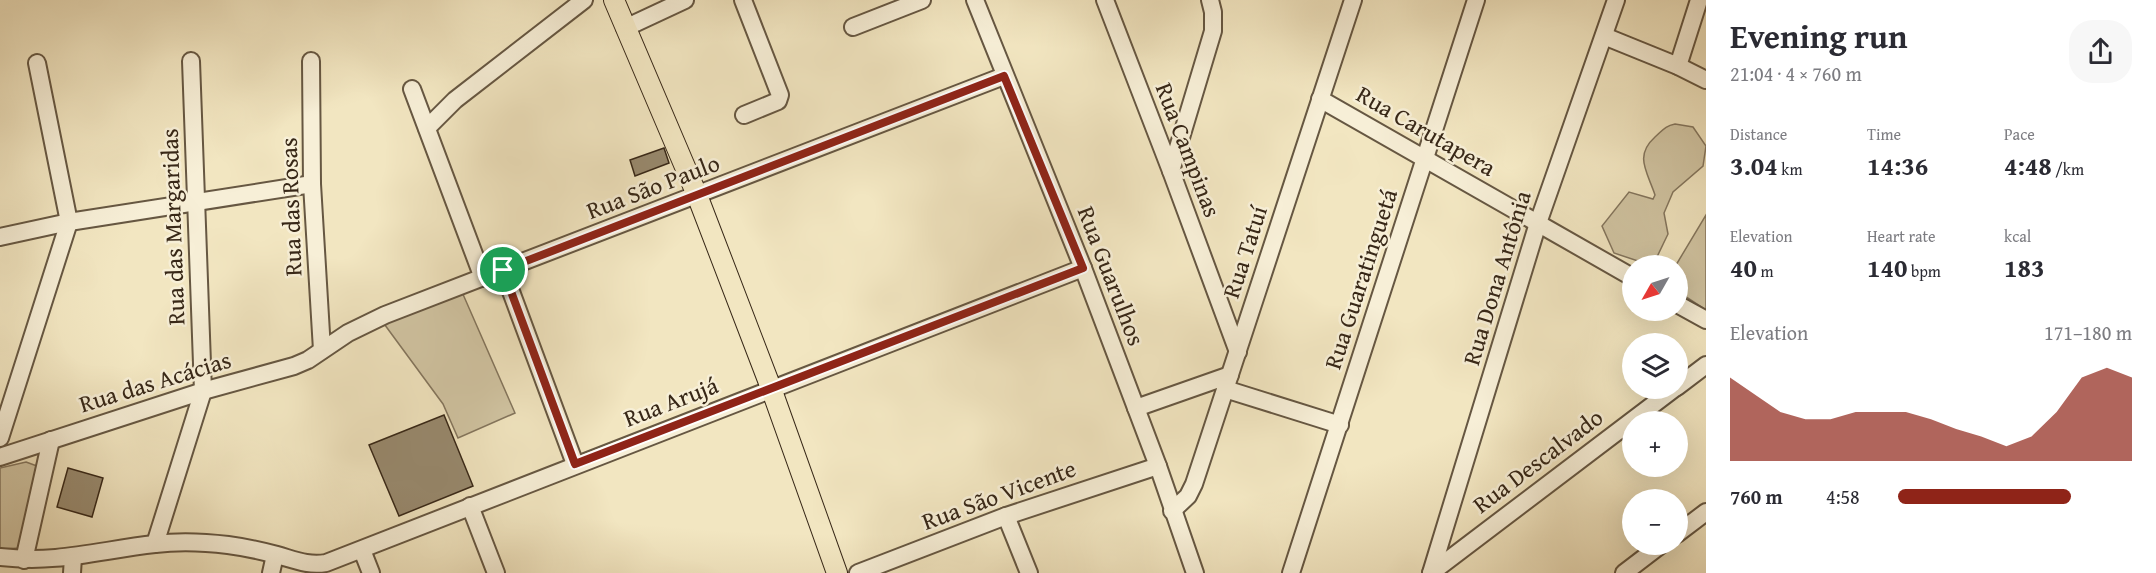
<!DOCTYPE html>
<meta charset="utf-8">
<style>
:root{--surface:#fff;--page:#f7f7f7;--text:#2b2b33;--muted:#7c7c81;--accent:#8f2418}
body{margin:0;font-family:"Gentium Book Plus",serif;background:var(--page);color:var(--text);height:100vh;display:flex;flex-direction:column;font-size:22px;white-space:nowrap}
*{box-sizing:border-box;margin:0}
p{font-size:20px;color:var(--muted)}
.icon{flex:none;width:33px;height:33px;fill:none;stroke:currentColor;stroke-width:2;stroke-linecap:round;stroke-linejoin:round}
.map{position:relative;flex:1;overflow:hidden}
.details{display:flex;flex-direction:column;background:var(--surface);width:450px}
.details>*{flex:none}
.needle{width:39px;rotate:231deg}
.buttons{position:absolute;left:1622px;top:255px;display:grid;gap:12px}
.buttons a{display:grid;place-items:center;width:66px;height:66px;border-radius:50%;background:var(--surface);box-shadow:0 6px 24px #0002;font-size:30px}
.pin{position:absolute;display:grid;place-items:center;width:51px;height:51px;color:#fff;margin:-26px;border:3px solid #fff;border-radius:50%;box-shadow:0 2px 6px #0007}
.round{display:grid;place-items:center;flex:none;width:63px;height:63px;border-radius:24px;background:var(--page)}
.summary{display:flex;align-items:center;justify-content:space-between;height:102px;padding:0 24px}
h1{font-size:33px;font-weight:700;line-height:45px}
.stats{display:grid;grid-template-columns:repeat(3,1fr);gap:9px;height:102px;padding:6px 24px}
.stats div{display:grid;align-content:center}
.stats b{font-size:26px;font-weight:700}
.stats small{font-size:16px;font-weight:400}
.stats p{font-size:16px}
.chart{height:168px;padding:12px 24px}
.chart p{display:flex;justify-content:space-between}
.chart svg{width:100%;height:108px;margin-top:6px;fill:var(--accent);opacity:.7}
ul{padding:0 24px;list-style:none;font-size:20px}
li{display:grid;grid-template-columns:96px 72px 1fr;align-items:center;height:45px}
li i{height:15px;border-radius:8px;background:var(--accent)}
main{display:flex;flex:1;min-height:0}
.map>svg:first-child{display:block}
.green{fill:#d2c6a4;stroke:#84765e;stroke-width:1.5}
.building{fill:#988a6f;stroke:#372717;stroke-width:1.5}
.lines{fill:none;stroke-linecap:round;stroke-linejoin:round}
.minor-casing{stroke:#665742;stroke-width:20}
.major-casing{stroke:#372717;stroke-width:22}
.minor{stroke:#f7efd7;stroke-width:16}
.major{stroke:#f2e6c1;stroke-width:20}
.route-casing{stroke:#fff;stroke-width:12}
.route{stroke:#8f2418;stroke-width:8}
.labels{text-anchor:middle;stroke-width:5;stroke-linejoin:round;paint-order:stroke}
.street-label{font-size:24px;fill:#372717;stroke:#f7efd7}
</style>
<main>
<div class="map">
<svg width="1706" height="573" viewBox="0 0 1706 573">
<rect width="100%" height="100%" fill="#f2e6c1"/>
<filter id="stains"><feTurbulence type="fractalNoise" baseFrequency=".00333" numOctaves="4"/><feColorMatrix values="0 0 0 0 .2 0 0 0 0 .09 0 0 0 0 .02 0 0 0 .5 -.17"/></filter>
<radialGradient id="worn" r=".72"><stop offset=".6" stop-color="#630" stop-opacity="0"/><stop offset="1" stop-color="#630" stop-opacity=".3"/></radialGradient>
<g class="green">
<path d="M1675,124L1693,127L1706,146L1703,166L1673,192L1664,213L1668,234L1655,261L1641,262L1614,253L1602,226L1629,192L1653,199L1655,195C1647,171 1634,156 1655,137C1663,130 1665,126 1675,124Z"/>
<polygon points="1706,215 1706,310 1677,291 1676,265"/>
<polygon points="462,292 515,413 458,438 443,404 382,321"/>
<polygon points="26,462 37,466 21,548 0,549 0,468"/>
</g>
<g class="building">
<polygon points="664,148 669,163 635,176 630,160"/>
<polygon points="444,415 473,486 399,516 369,445"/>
<polygon points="68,468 103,478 92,517 57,507"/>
</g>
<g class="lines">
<g class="minor-casing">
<g id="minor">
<polyline points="743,0 780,95 778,101 744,115"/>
<polyline points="975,0 1083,268 1158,466 1195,573"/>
<polyline points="1105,0 1171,171 1238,352"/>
<polyline points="853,27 922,0"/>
<polyline points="625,28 685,0"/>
<polyline points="1604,36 1678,66 1706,80"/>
<polyline points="311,61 312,184 322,350"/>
<polyline points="1678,66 1699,0"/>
<polyline points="412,89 483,278"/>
<polyline points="1320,99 1632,277"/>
<polyline points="427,128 455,100 584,0"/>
<polyline points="1171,171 1213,31 1213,12 1210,0"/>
<polyline points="0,237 69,222 312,184"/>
<polyline points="503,270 575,464"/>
<polyline points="1677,304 1706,320"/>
<polyline points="1677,387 1706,365"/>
<polyline points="1225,389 1340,425"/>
<polyline points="1136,408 1230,375"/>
<polyline points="0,438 69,222 37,63"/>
<polyline points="0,457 203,391 294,366 308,360 348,333 385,315 1004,76"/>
<polyline points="470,506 496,573"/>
<polyline points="1172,511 1188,496 1194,484 1353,0"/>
<polyline points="1006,516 1029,573"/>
<polyline points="1677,534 1706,512"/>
<polyline points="155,544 203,391 191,61"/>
<polyline points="362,550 371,573"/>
<path d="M0,557C57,564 100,550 155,544C179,541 204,542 228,545C244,547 262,551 277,555C295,560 308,566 326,563L1083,268"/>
<polyline points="24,560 51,440"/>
<polyline points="72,573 73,557"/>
<polyline points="271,573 275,555"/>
<polyline points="858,573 1006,516 1158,466"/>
<polyline points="1291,573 1476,0"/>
<polyline points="1431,573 1538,223 1616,0"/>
<polyline points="1431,573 1675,388"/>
<polyline points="1624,573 1662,544"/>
</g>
</g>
<g class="major-casing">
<polyline id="major" points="614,0 697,195 771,388 837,573"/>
</g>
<use href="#minor" class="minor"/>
<use href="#major" class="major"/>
</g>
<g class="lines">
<g class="route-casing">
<polygon id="route" points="1004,76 1083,268 575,464 503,270"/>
</g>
<use href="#route" class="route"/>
</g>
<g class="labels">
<g class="street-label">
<text transform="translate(1426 131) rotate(30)" y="8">Rua Carutapera</text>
<text transform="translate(1188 150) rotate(69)" y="8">Rua Campinas</text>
<text transform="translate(653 187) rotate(-21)" y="8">Rua São Paulo</text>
<text transform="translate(291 207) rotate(-92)" y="8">Rua das Rosas</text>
<text transform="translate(173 227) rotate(-92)" y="8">Rua das Margaridas</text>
<text transform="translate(1245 252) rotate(-72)" y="8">Rua Tatuí</text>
<text transform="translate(1111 276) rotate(69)" y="8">Rua Guarulhos</text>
<text transform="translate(1497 278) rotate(-73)" y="8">Rua Dona Antônia</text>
<text transform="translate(1361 279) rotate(-72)" y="8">Rua Guaratinguetá</text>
<text transform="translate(155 382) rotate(-17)" y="8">Rua das Acácias</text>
<text transform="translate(671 402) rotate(-21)" y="8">Rua Arujá</text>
<text transform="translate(1538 461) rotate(-37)" y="8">Rua Descalvado</text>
<text transform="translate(999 495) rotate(-20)" y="8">Rua São Vicente</text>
</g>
</g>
<rect width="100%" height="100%" filter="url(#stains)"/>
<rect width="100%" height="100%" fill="url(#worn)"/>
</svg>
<div class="buttons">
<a><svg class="needle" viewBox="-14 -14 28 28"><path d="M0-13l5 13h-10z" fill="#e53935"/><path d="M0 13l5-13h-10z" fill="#7c7c81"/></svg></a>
<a><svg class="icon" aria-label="layers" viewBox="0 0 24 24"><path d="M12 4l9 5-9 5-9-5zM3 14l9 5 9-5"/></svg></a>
<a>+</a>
<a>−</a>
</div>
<div class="pin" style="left:503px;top:270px;background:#1e9e55"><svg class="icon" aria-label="arrive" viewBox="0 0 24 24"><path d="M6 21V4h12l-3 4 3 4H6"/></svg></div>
</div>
<section class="details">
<div class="summary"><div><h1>Evening run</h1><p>21:04 · 4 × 760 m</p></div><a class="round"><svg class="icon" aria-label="share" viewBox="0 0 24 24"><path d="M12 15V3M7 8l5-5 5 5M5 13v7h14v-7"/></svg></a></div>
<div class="stats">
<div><p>Distance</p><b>3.04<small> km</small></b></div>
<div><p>Time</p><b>14:36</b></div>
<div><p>Pace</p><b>4:48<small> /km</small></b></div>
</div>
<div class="stats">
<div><p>Elevation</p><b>40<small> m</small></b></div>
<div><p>Heart rate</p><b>140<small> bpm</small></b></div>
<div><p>kcal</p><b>183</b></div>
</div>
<div class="chart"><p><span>Elevation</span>171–180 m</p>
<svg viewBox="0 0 160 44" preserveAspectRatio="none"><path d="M0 44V10L10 17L20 24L30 27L40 27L50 24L60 24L70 24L80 27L90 31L100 34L110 38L120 34L130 24L140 10L150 6L160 10V44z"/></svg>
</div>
<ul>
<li><b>760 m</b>4:58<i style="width:74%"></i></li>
</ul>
</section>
</main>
